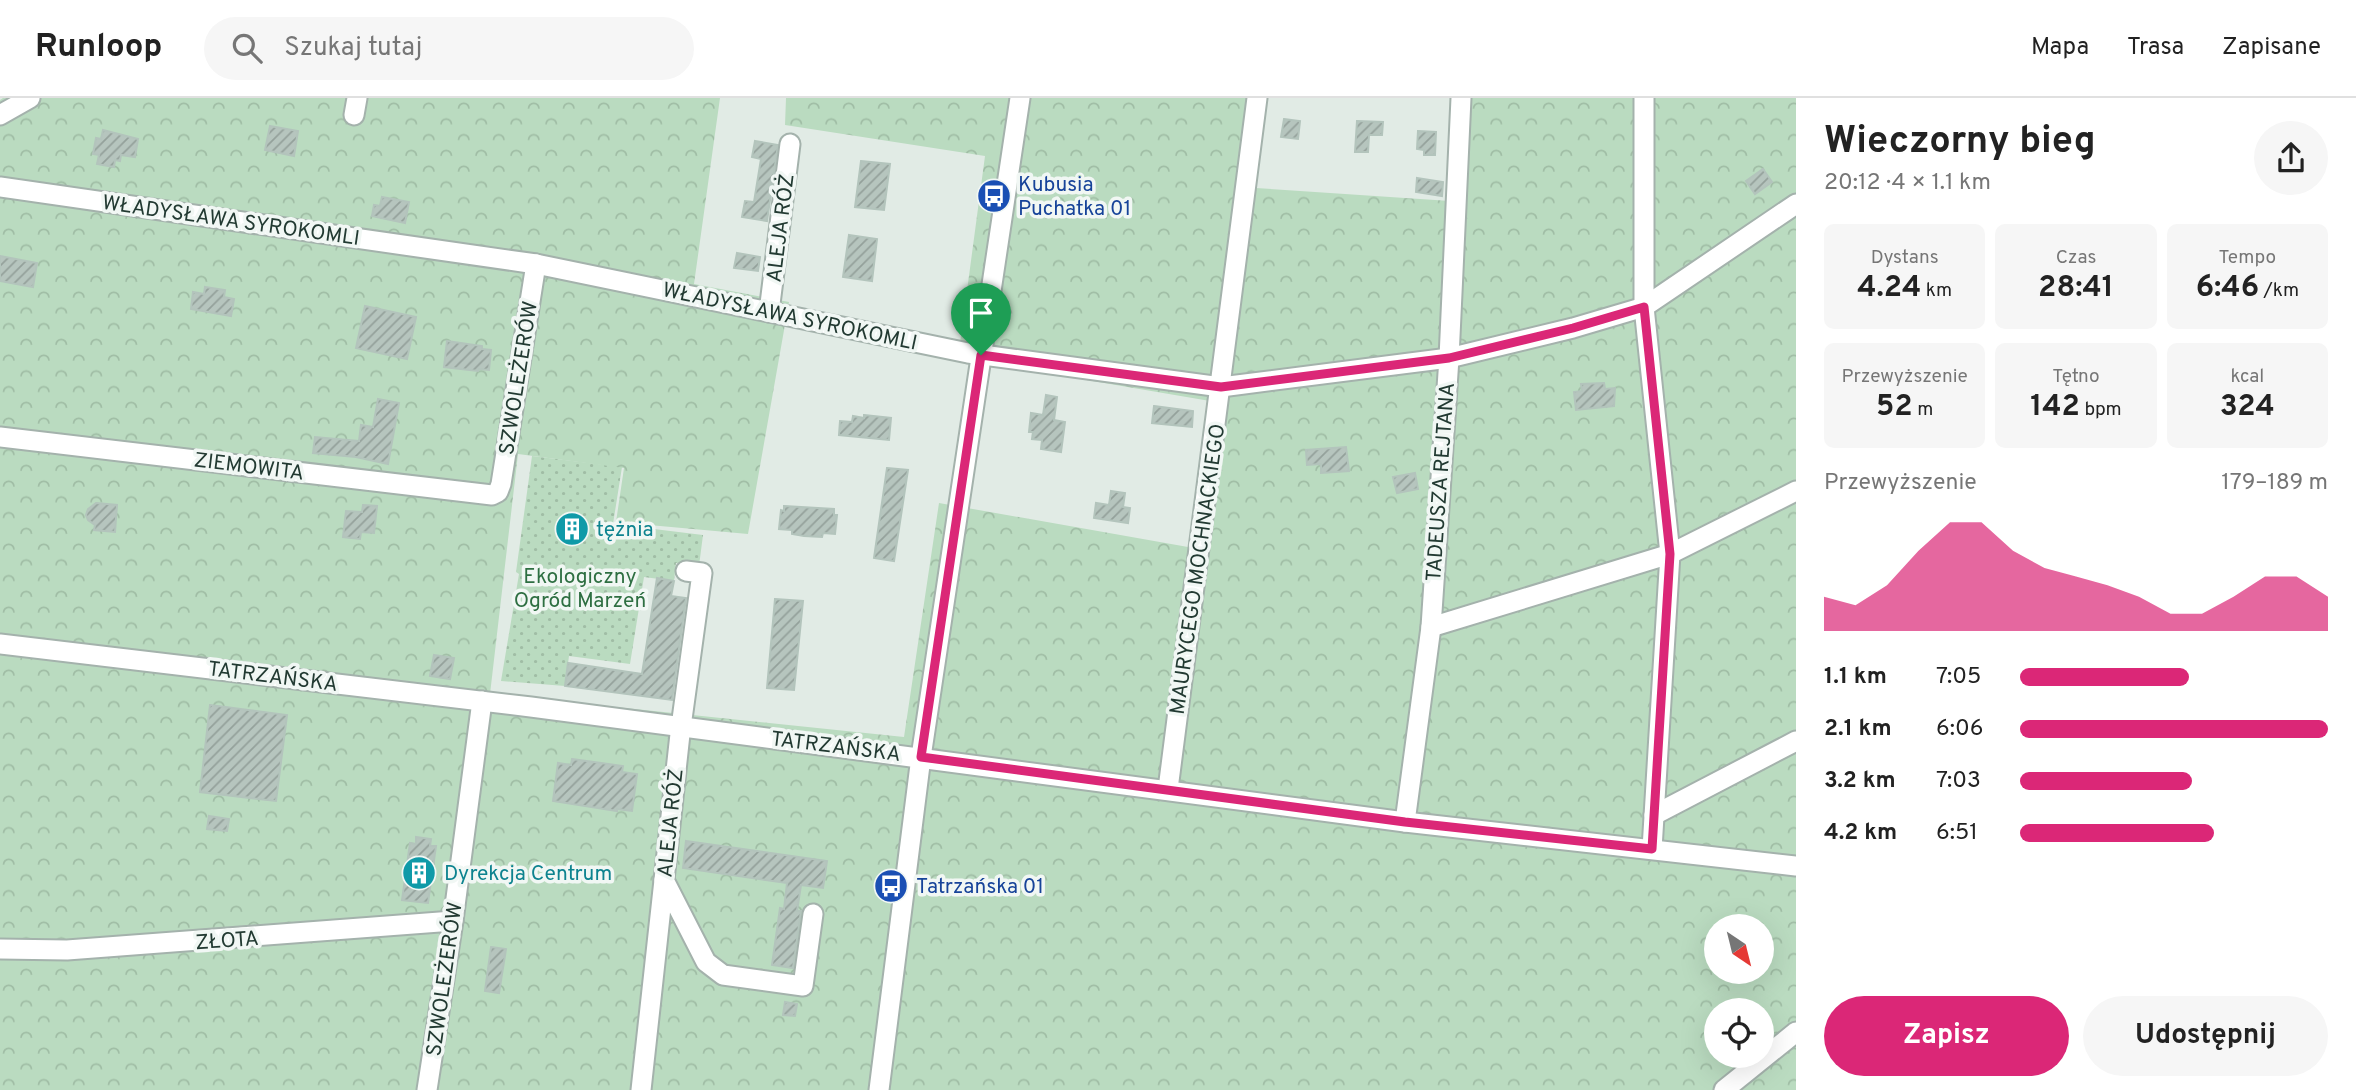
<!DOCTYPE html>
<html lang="pl">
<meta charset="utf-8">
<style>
:root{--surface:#fff;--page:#f6f6f6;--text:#222;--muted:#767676;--line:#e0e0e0;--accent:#db2777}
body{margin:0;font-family:Overpass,sans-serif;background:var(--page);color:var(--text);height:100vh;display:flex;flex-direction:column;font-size:26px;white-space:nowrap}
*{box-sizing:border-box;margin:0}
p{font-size:23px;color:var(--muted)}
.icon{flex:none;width:38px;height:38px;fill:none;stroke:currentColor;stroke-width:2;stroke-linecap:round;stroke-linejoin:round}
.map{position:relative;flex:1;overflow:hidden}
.sheet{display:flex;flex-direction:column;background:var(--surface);width:560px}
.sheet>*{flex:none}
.needle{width:46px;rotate:145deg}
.tools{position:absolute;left:1704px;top:816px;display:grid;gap:14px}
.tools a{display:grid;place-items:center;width:70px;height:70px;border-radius:50%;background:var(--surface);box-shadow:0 7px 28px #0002;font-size:35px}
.pin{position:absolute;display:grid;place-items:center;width:60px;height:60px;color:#fff;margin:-72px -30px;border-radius:50% 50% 50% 0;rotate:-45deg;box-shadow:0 0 7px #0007}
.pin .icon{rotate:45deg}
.round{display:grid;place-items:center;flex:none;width:74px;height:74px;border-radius:37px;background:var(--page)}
.head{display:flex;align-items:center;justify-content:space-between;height:119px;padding:0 28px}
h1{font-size:38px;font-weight:700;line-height:52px}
.figures{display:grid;grid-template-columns:repeat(3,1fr);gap:10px;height:119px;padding:7px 28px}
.figures div{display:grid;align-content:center;border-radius:10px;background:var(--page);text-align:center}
.figures b{font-size:30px;font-weight:700}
.figures small{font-size:19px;font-weight:400}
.figures p{font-size:19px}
.chart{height:196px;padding:14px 28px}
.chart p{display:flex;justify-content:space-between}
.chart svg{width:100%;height:126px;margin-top:7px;fill:var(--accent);opacity:.7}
.primary-button{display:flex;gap:14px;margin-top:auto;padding:14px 28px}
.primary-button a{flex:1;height:80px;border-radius:42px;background:var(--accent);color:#fff;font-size:28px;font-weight:700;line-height:80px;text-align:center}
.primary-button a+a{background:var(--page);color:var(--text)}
ul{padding:0 28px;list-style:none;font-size:23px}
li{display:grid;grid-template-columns:112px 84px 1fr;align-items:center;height:52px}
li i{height:18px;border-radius:9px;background:var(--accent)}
header{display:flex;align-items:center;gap:42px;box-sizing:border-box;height:98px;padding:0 35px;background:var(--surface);border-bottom:2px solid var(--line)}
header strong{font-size:33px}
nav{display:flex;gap:38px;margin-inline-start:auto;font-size:24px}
.search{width:490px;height:63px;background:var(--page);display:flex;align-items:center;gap:18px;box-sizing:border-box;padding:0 24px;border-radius:38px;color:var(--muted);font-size:26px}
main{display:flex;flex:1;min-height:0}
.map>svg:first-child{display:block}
.grass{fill:url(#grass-dots)}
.forest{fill:url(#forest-crowns);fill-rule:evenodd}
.building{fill:url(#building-hatch);stroke:#b3c4bc;stroke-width:2}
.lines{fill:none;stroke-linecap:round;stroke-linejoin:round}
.minor-casing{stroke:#a4b2ac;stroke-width:23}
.minor{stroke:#fff;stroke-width:19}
.route-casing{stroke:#fff;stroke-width:14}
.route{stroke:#db2777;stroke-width:9}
.labels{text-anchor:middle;stroke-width:7;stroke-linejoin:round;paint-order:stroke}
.transit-label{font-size:21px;fill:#164399;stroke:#f1f7f4;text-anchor:start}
.street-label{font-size:21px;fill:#223a32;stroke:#f1f7f4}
.culture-label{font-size:21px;fill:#0d838f;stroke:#f1f7f4;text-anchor:start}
.park-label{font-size:21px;fill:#2e6f42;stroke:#f1f7f4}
</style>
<header>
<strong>Runloop</strong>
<div class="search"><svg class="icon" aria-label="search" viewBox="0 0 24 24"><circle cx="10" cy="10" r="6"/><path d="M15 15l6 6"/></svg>Szukaj tutaj</div>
<nav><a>Mapa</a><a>Trasa</a><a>Zapisane</a></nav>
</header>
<main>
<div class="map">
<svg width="1796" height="992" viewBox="0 0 1796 992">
<defs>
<pattern id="grass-dots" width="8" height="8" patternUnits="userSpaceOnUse" patternTransform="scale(1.75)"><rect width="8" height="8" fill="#badbc0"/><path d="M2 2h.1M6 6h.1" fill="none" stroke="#a0bda5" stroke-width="1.8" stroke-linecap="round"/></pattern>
<pattern id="forest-crowns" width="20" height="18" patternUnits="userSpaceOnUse" patternTransform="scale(1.75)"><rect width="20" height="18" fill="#badbc0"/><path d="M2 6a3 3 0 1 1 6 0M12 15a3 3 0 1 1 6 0" fill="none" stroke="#a0bda5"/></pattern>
<pattern id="building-hatch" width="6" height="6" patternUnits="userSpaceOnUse" patternTransform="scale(1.75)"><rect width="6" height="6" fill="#b6c5be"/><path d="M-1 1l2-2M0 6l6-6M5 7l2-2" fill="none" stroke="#94a19b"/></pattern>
</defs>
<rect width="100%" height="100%" fill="#e1ebe5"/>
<polygon class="grass" points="532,358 622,369 613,426 703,437 699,468 676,465 674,483 644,479 630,566 569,558 565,588 501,583 519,476 516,474"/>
<path class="forest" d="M3,0H720L694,186L789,204L748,436L616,424L624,370L518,356L490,596L904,639L939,405L1188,449L1210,303L958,260L985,58L785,27L786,0H1266L1256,90L1450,103L1456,0H1796V992H0V2ZM1717,828H1762V873H1717ZM1717,912H1762V957H1717Z"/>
<g class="building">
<polygon points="1284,21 1300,23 1298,41 1281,39"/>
<polygon points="1357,23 1383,24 1382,37 1369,37 1368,54 1355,54"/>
<polygon points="270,28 298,33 294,58 265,52"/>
<polygon points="103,32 138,41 135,59 121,57 120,63 115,62 114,69 97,66 99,57 93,56 96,40 101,41"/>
<polygon points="1418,33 1436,34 1435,57 1424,57 1424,52 1417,51"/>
<polygon points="755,43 778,47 767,123 742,119 745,103 754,104 761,61 752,59"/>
<polygon points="861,63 890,66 884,112 855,109"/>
<polygon points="1763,71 1772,84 1755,96 1746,83"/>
<polygon points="1417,80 1443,84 1442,98 1416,94"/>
<polygon points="382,99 409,104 405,125 372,118 374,107 380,108"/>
<polygon points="849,137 877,141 872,183 843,179"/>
<polygon points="737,155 760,159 758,173 734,170"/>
<polygon points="0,158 37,165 33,189 0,183"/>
<polygon points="205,189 225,192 224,199 234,201 231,218 191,211 193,194 204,196"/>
<polygon points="365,208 416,219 407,261 356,250"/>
<polygon points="447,243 482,248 482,251 491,252 489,272 479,271 478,273 444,269"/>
<polygon points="1604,285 1605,291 1615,290 1614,308 1576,312 1574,294 1582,293 1581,286"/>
<polygon points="1046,297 1057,299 1054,322 1065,324 1061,354 1041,351 1042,342 1032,341 1033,334 1029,334 1031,315 1043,317"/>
<polygon points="378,301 399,305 388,366 356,359 313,355 315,339 359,343 361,327 373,329"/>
<polygon points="1154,308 1193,313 1192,329 1152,325"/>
<polygon points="864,317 891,320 889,342 839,337 840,323 852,324 853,318 864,320"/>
<polygon points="1346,349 1349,373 1321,375 1321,366 1307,367 1306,352"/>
<polygon points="887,370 908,372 894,463 874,460"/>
<polygon points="1415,375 1418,391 1397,395 1393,379"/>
<polygon points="1111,393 1125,395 1123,409 1130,410 1128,425 1094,420 1096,405 1109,407"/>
<polygon points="96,405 117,407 115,434 94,432 95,427 88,422 86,417 88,411"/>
<polygon points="363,407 377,408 374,435 361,434 360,441 343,439 346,413 362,414"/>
<polygon points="784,408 834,411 834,417 837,417 835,436 823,435 822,439 804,438 792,436 792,432 779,431 781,412 784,413"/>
<polygon points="568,422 576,422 579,428 577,433 572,436 566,433 564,427"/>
<polygon points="657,480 674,483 671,498 686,500 672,602 565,588 568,565 642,576"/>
<polygon points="775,501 803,503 794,592 767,590"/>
<polygon points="434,557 454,560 450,581 430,578"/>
<polygon points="210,607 287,617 276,703 200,694"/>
<polygon points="572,661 623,668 622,674 637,676 632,713 617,711 617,713 553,703 558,665 571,667"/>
<polygon points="209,718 229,721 227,733 207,731"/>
<polygon points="416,739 431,741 430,748 436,748 428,805 402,802 410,745 416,746"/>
<polygon points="686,743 827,763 823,790 801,787 797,813 801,813 793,870 772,867 780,810 784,811 787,785 683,770"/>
<polygon points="491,849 506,851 499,895 485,893"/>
<polygon points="785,904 797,906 795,918 783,917"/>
</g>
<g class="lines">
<g class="minor-casing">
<g id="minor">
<polyline points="1644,0 1644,209 1670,456 1652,751"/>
<polyline points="0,17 30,0"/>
<polyline points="354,17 357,0"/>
<polyline points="0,89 536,166 968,255 1221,289 1449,260 1573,230 1644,209 1796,106"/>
<polyline points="769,214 790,46"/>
<polyline points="0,339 492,397 498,394 501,386 536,166"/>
<polyline points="1431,529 1670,456 1796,393"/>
<polyline points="0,546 531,609 1405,724 1796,768"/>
<polyline points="1168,691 1257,0"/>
<polyline points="1654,717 1796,643"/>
<polyline points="1405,724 1431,529 1449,260 1461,0"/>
<polyline points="664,782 706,864 723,877 803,888 813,816"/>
<polyline points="0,851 67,852 453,823"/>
<polyline points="427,992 453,823 482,603"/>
<polyline points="641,992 680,636 702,475 686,473"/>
<polyline points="879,992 921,659 1020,0"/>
<polyline points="1724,992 1796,934"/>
</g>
</g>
<use href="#minor" class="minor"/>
</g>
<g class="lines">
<g class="route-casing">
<polygon id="route" points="1644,209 1670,456 1652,751 1405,724 921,659 981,257 1221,289 1449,260 1573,230"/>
</g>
<use href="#route" class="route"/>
</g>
<defs>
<g id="bus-disc" transform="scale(1.75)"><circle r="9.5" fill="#1a4fb4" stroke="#f1f7f4"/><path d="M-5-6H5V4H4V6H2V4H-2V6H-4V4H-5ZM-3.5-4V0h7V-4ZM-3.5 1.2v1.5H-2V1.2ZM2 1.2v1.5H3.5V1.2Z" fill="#fff"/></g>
<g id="building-disc" transform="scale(1.75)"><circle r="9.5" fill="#0f9aa8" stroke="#f1f7f4"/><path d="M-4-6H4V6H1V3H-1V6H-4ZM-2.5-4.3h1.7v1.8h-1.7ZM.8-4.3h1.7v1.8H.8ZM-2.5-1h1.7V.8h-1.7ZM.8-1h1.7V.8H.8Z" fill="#fff"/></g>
</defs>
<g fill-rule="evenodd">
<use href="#bus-disc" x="994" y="98"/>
<use href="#building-disc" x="572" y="431"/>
<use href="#building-disc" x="419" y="775"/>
<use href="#bus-disc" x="891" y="788"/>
</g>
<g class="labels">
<g class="transit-label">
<text x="1018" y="93">Kubusia<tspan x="1018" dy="24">Puchatka 01</tspan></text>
<text x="916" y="795">Tatrzańska 01</text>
</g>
<g class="street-label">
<text transform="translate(231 122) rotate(8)" y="7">WŁADYSŁAWA SYROKOMLI</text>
<text transform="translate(780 130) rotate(-83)" y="7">ALEJA RÓŻ</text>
<text transform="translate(790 218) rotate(12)" y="7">WŁADYSŁAWA SYROKOMLI</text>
<text transform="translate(518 280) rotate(-81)" y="7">SZWOLEŻERÓW</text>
<text transform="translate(249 368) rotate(7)" y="7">ZIEMOWITA</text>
<text transform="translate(1440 384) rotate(-86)" y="7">TADEUSZA REJTANA</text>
<text transform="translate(1197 471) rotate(-82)" y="7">MAURYCEGO MOCHNACKIEGO</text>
<text transform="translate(273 578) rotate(7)" y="7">TATRZAŃSKA</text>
<text transform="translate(836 648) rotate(7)" y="7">TATRZAŃSKA</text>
<text transform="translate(670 725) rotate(-84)" y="7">ALEJA RÓŻ</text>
<text transform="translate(227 842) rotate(-4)" y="7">ZŁOTA</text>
<text transform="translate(444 881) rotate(-82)" y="7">SZWOLEŻERÓW</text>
</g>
<g class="culture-label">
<text x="596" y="438">tężnia</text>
<text x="444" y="782">Dyrekcja Centrum</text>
</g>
<g class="park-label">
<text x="580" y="485">Ekologiczny<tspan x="580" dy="24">Ogród Marzeń</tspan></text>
</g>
</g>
</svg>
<div class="tools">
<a><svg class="needle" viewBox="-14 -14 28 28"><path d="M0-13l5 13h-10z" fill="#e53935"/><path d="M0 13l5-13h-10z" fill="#767676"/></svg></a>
<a><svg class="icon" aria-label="locate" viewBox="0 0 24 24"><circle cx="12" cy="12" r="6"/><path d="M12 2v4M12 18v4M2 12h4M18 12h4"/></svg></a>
</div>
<div class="pin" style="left:981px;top:257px;background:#1e9e55"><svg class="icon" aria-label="arrive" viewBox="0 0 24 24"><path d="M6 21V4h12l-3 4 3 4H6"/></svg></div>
</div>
<section class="sheet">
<div class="head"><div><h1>Wieczorny bieg</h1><p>20:12 · 4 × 1.1 km</p></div><a class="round"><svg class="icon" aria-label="share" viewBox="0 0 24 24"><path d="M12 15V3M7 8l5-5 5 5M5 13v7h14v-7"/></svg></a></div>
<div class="figures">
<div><p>Dystans</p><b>4.24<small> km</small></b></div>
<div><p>Czas</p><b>28:41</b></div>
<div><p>Tempo</p><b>6:46<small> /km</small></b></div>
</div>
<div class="figures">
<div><p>Przewyższenie</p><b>52<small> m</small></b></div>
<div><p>Tętno</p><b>142<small> bpm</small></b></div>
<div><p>kcal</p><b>324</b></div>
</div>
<div class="chart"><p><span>Przewyższenie</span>179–189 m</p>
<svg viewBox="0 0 160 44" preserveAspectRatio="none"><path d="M0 44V32L10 35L20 28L30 16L40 6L50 6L60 16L70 22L80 25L90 28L100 32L110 38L120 38L130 32L140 25L150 25L160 32V44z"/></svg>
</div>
<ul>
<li><b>1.1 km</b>7:05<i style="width:55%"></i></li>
<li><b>2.1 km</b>6:06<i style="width:100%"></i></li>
<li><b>3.2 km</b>7:03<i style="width:56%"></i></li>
<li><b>4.2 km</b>6:51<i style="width:63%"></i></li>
</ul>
<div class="primary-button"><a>Zapisz</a><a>Udostępnij</a></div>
</section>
</main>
